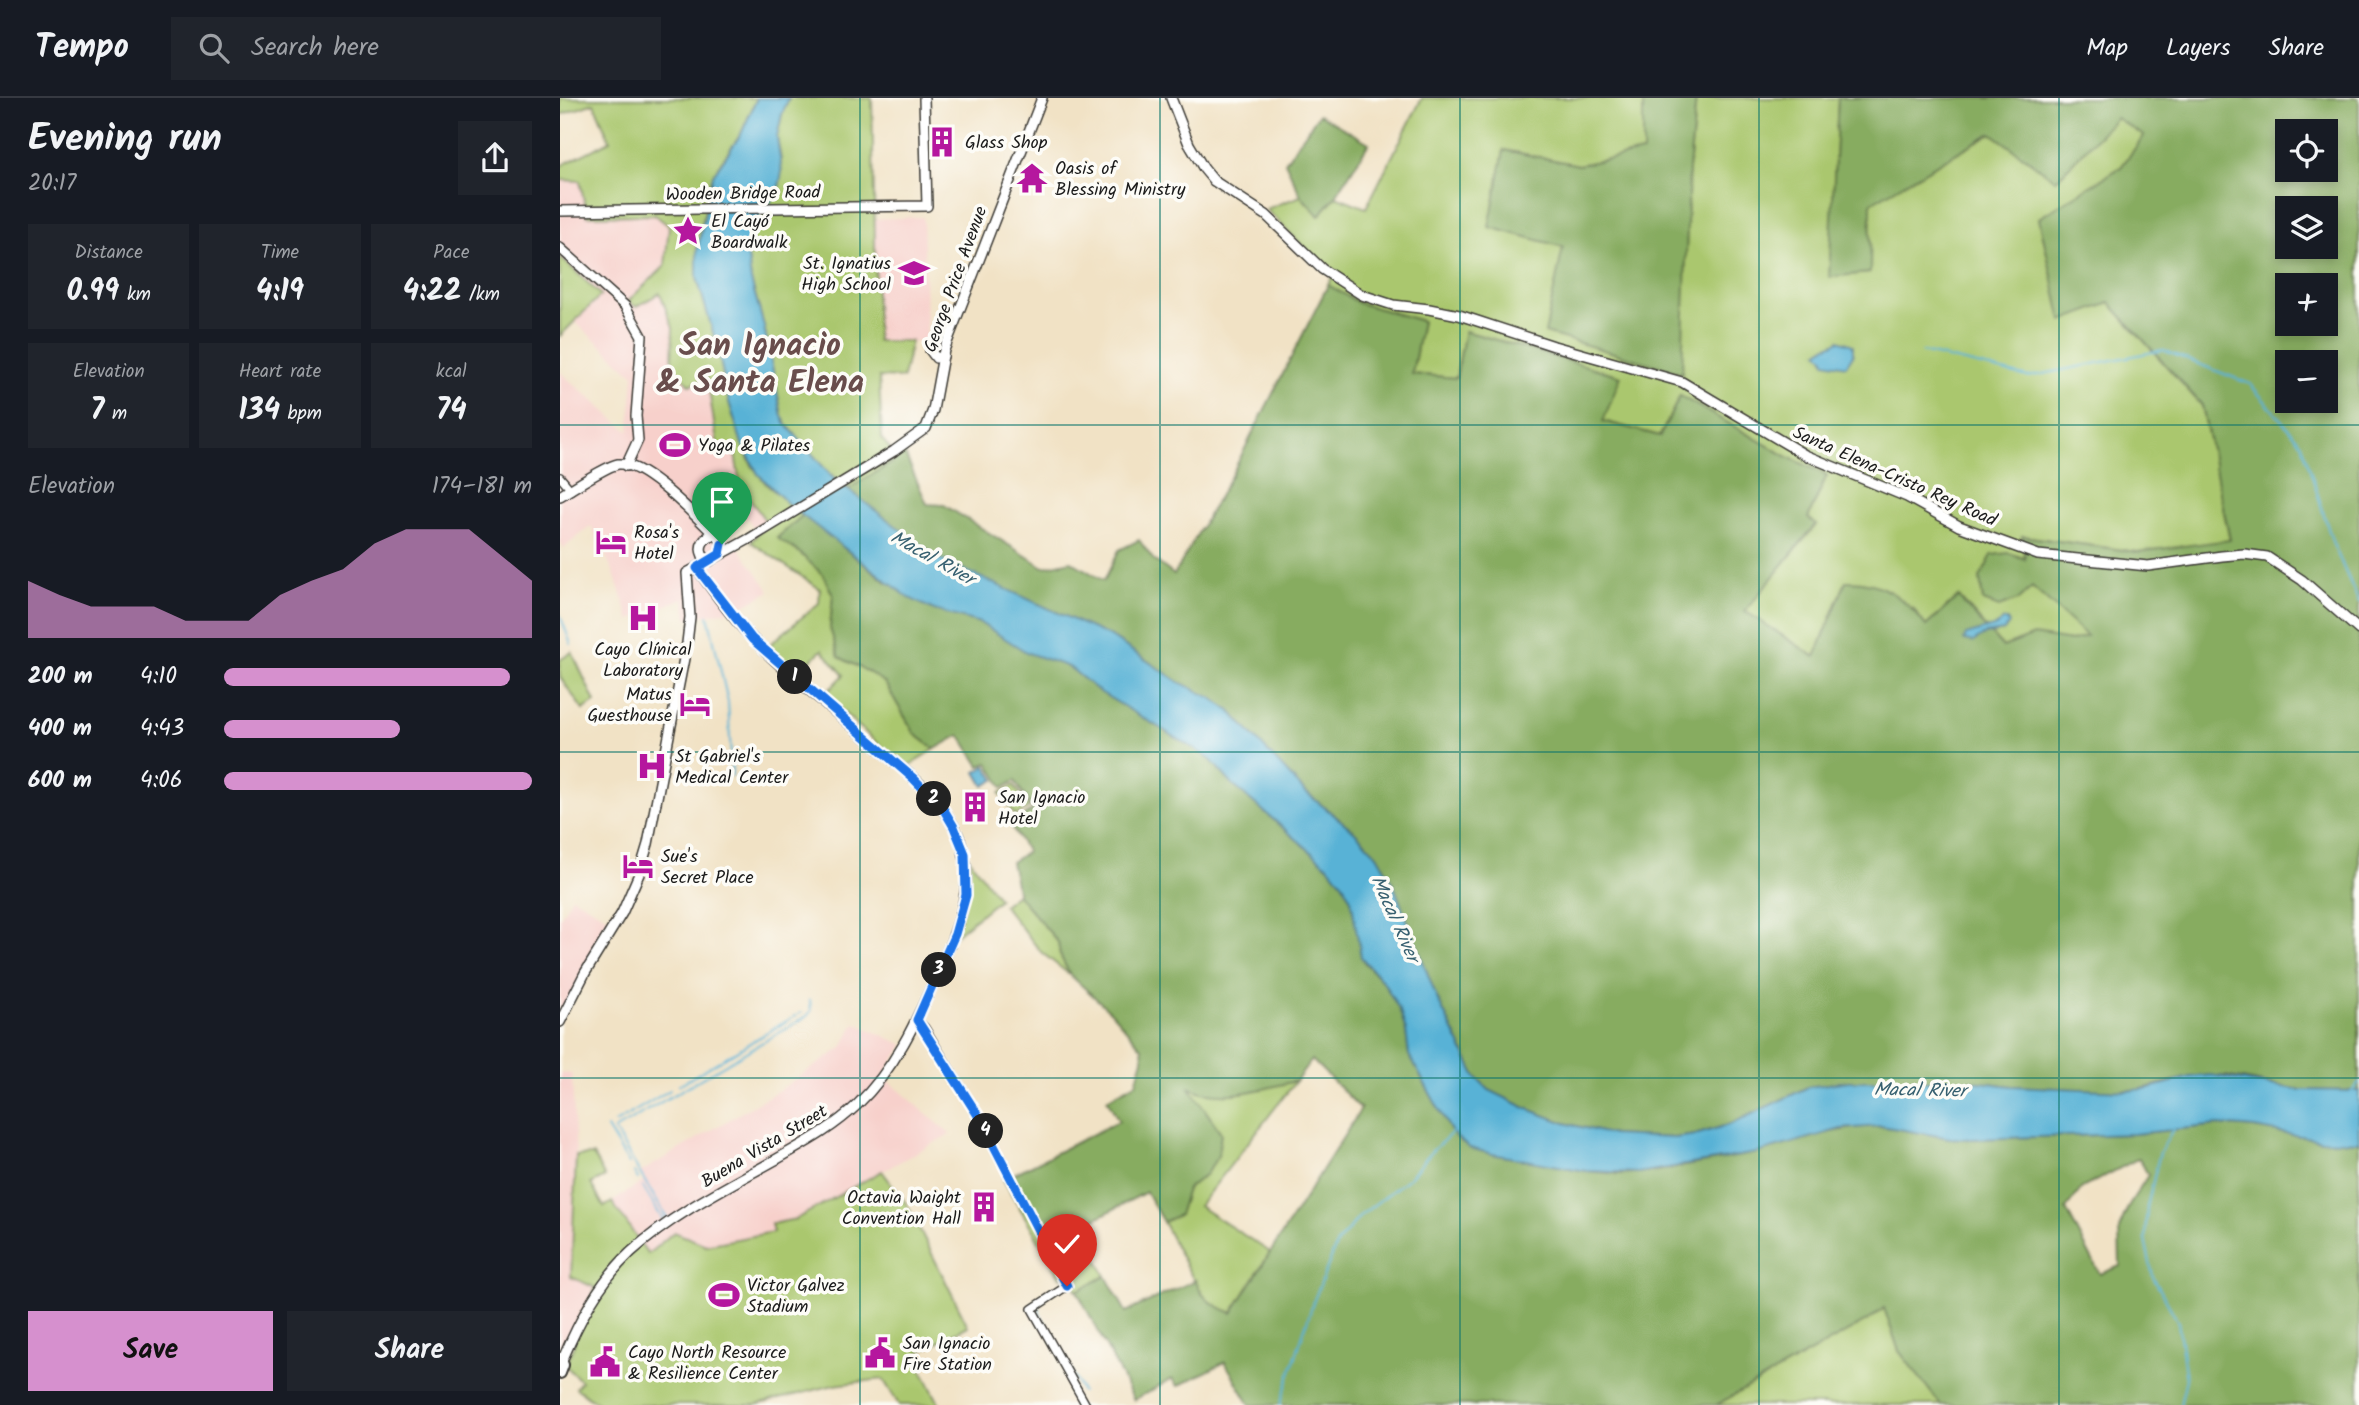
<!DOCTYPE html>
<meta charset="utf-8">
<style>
:root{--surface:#171b24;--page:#20242c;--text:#f1f3f6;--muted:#9ea1a6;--line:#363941;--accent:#d690ce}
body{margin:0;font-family:Kalam,sans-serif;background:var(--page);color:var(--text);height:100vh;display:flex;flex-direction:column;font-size:26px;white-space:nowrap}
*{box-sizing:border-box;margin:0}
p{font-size:23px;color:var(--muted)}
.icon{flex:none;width:38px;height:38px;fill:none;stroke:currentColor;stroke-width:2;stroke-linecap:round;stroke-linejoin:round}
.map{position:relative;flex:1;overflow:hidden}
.details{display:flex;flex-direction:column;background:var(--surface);width:560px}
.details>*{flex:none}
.buttons{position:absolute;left:1715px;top:21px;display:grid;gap:14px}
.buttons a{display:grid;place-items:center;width:63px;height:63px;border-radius:0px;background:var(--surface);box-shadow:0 4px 10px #0003;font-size:35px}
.pin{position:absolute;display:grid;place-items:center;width:60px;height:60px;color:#fff;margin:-72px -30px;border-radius:50% 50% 50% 0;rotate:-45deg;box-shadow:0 0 7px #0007}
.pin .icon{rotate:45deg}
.km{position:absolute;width:35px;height:35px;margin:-18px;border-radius:50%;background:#222;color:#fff;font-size:19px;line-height:35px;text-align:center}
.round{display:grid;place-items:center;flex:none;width:74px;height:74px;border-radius:0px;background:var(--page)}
.summary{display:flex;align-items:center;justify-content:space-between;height:119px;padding:0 28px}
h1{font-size:38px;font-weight:700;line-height:52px}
.stats{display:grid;grid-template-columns:repeat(3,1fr);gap:10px;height:119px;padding:7px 28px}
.stats div{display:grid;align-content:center;border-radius:0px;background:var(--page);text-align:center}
.stats b{font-size:30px;font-weight:700}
.stats small{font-size:19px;font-weight:400}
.stats p{font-size:19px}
.chart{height:196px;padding:14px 28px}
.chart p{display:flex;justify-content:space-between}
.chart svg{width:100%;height:126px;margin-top:7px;fill:var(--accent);opacity:.7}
.primary-button{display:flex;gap:14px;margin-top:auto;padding:14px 28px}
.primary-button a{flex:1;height:80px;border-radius:0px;background:var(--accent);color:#111;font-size:28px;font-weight:700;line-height:80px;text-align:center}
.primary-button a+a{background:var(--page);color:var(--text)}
ul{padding:0 28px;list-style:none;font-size:23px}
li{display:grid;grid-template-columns:112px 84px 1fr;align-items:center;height:52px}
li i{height:18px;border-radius:9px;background:var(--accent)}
header{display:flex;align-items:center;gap:42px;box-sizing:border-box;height:98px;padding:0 35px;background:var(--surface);border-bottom:2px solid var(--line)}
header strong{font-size:33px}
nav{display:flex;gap:38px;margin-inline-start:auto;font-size:24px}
.search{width:490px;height:63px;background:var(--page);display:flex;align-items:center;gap:18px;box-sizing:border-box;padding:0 24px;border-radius:0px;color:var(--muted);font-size:26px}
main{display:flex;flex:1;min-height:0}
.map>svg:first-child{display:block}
.built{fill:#f7d0cb}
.green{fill:#aac76e;stroke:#637245;stroke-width:2}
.forest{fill:#87ac61;stroke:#52643e;stroke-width:2;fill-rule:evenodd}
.water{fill:#58b2d6;stroke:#3a6779;stroke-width:2}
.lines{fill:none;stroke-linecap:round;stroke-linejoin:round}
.stream{stroke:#58b2d6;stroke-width:2}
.minor-casing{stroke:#3c3a35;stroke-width:10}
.major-casing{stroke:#3c3a35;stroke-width:12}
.highway-casing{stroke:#3c3a35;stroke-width:14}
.minor{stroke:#fff;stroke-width:7}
.major{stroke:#fff;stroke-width:9}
.highway{stroke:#fff;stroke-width:10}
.route-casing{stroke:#fff;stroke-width:14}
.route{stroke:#1a73e8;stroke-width:9}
.grid{fill:none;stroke:#0f766e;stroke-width:2;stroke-opacity:0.55}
.labels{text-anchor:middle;stroke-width:7;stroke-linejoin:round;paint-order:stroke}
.poi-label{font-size:18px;fill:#1c1c1c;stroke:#fdfcf7;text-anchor:start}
.street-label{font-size:18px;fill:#1c1c1c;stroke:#fdfcf7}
.water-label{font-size:19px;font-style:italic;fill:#376070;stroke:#fdfcf7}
.town-label{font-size:32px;font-weight:bold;fill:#694d4c;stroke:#fdfcf7}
</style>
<header>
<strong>Tempo</strong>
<div class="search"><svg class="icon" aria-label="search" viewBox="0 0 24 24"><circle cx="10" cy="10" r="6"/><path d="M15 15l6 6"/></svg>Search here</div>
<nav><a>Map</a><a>Layers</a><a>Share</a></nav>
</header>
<main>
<section class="details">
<div class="summary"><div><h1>Evening run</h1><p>20:17</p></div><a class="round"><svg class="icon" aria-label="share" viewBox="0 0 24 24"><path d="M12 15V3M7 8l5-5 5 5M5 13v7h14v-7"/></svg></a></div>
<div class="stats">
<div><p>Distance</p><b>0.99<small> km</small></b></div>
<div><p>Time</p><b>4:19</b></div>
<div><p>Pace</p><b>4:22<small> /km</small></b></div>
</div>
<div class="stats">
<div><p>Elevation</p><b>7<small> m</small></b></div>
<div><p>Heart rate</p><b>134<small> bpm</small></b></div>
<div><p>kcal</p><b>74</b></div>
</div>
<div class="chart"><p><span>Elevation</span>174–181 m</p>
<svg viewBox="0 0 160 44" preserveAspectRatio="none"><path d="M0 44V24L10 29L20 33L30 33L40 33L50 38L60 38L70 38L80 29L90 24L100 20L110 11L120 6L130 6L140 6L150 15L160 24V44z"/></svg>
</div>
<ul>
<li><b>200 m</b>4:10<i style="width:93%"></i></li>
<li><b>400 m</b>4:43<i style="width:57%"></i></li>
<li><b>600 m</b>4:06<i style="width:100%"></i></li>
</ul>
<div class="primary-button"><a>Save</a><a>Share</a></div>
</section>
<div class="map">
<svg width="1799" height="1307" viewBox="0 0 1799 1307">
<rect width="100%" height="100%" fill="#fdfcf7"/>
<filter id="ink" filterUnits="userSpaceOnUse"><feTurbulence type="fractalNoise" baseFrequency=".0143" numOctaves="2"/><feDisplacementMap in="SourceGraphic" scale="14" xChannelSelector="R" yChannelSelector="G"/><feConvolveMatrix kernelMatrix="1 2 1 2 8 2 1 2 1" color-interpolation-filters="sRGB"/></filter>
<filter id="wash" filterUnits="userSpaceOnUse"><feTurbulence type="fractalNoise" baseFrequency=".00686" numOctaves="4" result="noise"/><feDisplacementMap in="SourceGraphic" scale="28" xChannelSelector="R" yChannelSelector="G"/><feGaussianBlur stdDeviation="1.57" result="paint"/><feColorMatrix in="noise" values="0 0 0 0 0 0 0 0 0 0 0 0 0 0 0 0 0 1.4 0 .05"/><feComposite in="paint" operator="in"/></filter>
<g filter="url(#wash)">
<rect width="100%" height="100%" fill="#f1e2c5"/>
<g class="built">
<polygon points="0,82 20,82 27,118 95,117 109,128 105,168 68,203 76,209 100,195 113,230 112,268 147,278 158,350 174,349 180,387 208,426 196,433 184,415 158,434 168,443 175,444 210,493 175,512 127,520 124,500 70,522 53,473 31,428 4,450 0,443 0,274 69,334 74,277 14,223 40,197 0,159"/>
<polygon points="363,119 367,243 317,244 315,121"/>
<polygon points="12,799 56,824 0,916 0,820"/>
<polygon points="295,925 344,947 323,978 390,1036 236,1121 211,1126 214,1134 146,1147 114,1134 88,1157 52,1104 84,1083 81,1074 221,991 282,950"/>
<polygon points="0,975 12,976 16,1058 11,1179 37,1190 0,1249"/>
</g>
<g class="green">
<polygon points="0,0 197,0 181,36 159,67 150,85 137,153 137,180 157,248 169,304 182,346 191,366 207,387 243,417 218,440 240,455 263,476 273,497 270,530 279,559 307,573 325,585 355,636 375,651 345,670 264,597 284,577 262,552 238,574 208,548 259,505 260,491 191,444 207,425 180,387 174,349 158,351 147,279 130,287 112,268 113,230 100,195 76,209 68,203 105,168 109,128 95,117 27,118 20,83 0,82 0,68 50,43 34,5 0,17"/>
<polygon points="229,0 312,0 317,243 351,243 343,280 319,279 322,341 330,351 327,361 344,354 330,365 288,391 264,371 226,326 222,318 204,228 191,182 187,152 191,132 207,106 221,62 217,39 222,16"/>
<polygon points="862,0 1083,0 1083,54 1019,67 944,52 1003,149 1121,275 1129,71 1136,0 1278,0 1270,178 1310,175 1310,105 1432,35 1496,82 1556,19 1585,38 1561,69 1479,120 1502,222 1550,205 1642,308 1670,443 1577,454 1462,438 1466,461 1449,455 1420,480 1423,503 1458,502 1472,489 1528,538 1511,543 1474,538 1443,549 1399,499 1366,528 1353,510 1256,559 1184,513 1256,427 1248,420 1267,377 1228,359 1120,298 1100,338 1043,323 1060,278 905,233 896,280 852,276 862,223 799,205 768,187 774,175 759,164 706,111 741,98 759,118 776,98 806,110"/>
<polygon points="0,159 41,197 0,238"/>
<polygon points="12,554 35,604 23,612 0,579 0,562"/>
<polygon points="454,687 469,710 455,718 440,695"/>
<polygon points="405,755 439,801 394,838 405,802"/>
<polygon points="457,796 498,844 500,857 510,877 481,854 443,807"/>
<path d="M736,983L639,1108L710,1154L672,1215C665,1212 657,1210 651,1206C640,1199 612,1140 603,1124L619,1116L627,1091L645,1076L661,1035L629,989L674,996Z"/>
<polygon points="33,1057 45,1079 31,1086 44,1109 52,1104 88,1156 114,1134 146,1147 213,1134 211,1126 236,1121 322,1073 348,1108 408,1228 354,1257 380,1307 339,1307 323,1281 274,1287 196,1307 40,1307 16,1290 21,1283 6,1268 15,1244 7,1241 36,1190 11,1179 16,1058"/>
<polygon points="452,1077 484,1134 520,1129 546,1178 517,1193 507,1176 500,1179 443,1081"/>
<polygon points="1324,1210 1339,1253 1381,1307 1156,1307 1310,1221"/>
</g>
<g class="forest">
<polygon points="1083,0 1136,0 1129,71 1122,275 985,235 1003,149 929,129 944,52 1019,67 1083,54"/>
<path d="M1278,0H1799V993L1741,992L1666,978L1630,979L1577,992L1551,993L1452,988L1412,983H1288L1248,989L1171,1026L1135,1037L1115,1040L1053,1037L1005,1025L968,1011L929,992L916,979L877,900L832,783L817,757L794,733L744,693L670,613L619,584L551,539L390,467L358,447L288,391L330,366L344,354L367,406L384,407L484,469L511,463L544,483L559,452L579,442L593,461L614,477L672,376L768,187L799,205L862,223L852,276L896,280L905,233L1061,278L1043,323L1100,338L1120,298L1228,359L1267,377L1248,420L1256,426L1185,513L1255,559L1286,483C1322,482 1345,500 1366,528L1398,499L1443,549L1474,537L1511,543L1527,538L1472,489L1458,502L1439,509L1423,503L1420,480L1432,457L1449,455L1465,461L1462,438L1577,454L1670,442L1642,307L1550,205L1502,223L1479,120L1561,69L1584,38L1556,20L1496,82L1431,35L1311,105L1310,175L1269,179ZM1727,33H1766V72H1727ZM1727,110H1766V149H1727ZM1727,187H1766V226H1727ZM1727,264H1766V303H1727Z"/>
<polygon points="759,16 809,45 776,98 759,118 741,98 725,64"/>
<path d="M243,417L325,483L420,525L477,557L509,569L540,594L635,651L651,662L673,687L769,769L782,784L791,801L804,864L824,885L840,913L846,933L849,957L891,1033L932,1056L1026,1073L1059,1076L1098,1073L1196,1055L1264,1035L1299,1029L1321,1028L1390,1040L1411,1041L1574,1036L1658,1027L1694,1030L1762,1042L1799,1044V1307H1381L1339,1253L1324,1210L1310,1221L1156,1307H690L665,1264L618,1288L612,1281L574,1302L517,1193L546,1178L566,1214L636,1182C641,1202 654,1207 672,1215L801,1011L752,962L736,983C701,991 664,1004 630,990L661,1035L658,1058L646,1076L627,1091L619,1117L603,1124L586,1094L520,1129L484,1134L452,1077L559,1023L547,1001L576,985L583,961L582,950L551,914L510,877L500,857L498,844L457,796C457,785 453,775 451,764L467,754L450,726L473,712L455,683L443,690L428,665L420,668L400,637L375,651L355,636L325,585L307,573L279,559L270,530L273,497L263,477L240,455L217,440ZM1579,1060L1588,1077L1569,1107L1559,1131L1560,1168L1540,1176L1506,1111L1522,1090Z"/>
</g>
<g class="water">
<polygon points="197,0 229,0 222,16 217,39 222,74 218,94 193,127 187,152 191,182 204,228 222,318 226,326 274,381 378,460 551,539 619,584 652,600 670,613 744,693 794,733 817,757 832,783 877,900 916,979 929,992 968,1011 1005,1025 1053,1037 1115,1040 1135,1037 1171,1026 1248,989 1288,983 1412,983 1452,988 1567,993 1590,990 1630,979 1651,977 1741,992 1799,993 1799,1044 1762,1042 1694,1030 1658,1027 1574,1036 1411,1041 1390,1040 1321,1028 1281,1031 1197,1055 1078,1075 1026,1073 932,1056 910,1050 897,1040 891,1033 849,957 846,933 840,913 824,885 801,859 791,801 782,784 769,769 673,687 651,662 635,651 540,594 509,569 468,555 420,525 374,512 349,500 230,408 198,376 182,346 169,304 157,248 137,180 137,153 153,77 181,36"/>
<path d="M1279,242L1293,247V257L1286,268L1265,264L1263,258L1258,254C1264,247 1272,248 1279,242Z"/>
<polygon points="1444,522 1447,522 1449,526 1444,533 1426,536 1413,544 1404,542 1406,537 1436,528"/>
<polygon points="426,668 435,682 424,688 416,674"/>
</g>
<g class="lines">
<g class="stream">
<polyline points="1362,254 1468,279 1603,252 1690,286 1742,346 1773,446 1799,504"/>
<polyline points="0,386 5,390"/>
<polyline points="0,517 11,546"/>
<polyline points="148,517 168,604 172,678"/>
<polyline points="119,987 242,914"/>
<polyline points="1791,995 1799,985"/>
<polyline points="55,1025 110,992"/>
<polyline points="47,1030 69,1066"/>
<polyline points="1613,1031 1600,1054 1587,1109 1585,1141 1593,1179 1618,1224 1626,1281 1620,1307"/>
<polyline points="74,1074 78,1081"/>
<polyline points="83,1089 103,1122"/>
<polyline points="107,1120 54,1032 247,918 251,913 250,902"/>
<polyline points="480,1209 479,1214 522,1294"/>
<polyline points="720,1307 754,1202 777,1145 801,1117 850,1079 872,1053 894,1033"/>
</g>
</g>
</g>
<g filter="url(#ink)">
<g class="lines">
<g class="minor-casing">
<g id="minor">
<polyline points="0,379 11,392"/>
<polyline points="357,922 365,930 419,1019 507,1188 472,1211 526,1307"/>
</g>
</g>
<g class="major-casing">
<g id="major">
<polyline points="611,0 629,46 644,71 654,83 706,117 762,171 802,197 833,207 869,211 899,217 994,248 1122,284 1245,357 1347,399 1399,428 1478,457 1588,468 1662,458 1684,456 1707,459 1742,482 1799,532"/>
<polyline points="0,113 367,108 364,0"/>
<polyline points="0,150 65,208 82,238 76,318 78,342 66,368"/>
<polyline points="370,252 376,260 383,258"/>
<path d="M0,398C11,391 47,368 58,366C84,363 137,420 155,437"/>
<path d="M150,463L143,458C138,448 144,438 155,437C163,441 164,449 161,456"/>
<polyline points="0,924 25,875 62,815 79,776 88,746 127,545 130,519 127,475 189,441 334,353 366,330 373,312 384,252 482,0"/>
<path d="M2,1263C19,1223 39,1184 71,1154C114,1115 167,1089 217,1061C245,1045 273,1030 297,1007C340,966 361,912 385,859C404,815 418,769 392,725C371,689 334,665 304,638C266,605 224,574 190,538C170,517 153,493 137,470"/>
</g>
</g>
<g class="highway-casing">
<polyline id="highway" points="0,1260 3,1267 0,1275"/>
</g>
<use href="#minor" class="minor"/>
<use href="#major" class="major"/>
<use href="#highway" class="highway"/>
</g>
</g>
<g class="lines" filter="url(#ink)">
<g class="route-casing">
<polyline id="route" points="162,446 160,456 137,470 192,541 353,680 384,712 394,729 405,756 406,797 395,836 357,922 419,1019 507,1188"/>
</g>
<use href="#route" class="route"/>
</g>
<path class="grid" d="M300,0V1307M600,0V1307M900,0V1307M1199,0V1307M1499,0V1307M0,327H1799M0,654H1799M0,980H1799"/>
<defs>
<g id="building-bare" transform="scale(2.415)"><path d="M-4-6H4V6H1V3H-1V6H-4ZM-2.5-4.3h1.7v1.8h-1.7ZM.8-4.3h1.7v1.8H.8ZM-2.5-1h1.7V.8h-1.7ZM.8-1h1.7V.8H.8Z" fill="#b5179e" stroke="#fdfcf7" stroke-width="2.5" paint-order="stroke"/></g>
<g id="temple-bare" transform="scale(2.415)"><path d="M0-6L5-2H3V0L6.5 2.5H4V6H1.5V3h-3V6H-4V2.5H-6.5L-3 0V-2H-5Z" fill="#b5179e" stroke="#fdfcf7" stroke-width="2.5" paint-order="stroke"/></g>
<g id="sight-bare" transform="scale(2.415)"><path d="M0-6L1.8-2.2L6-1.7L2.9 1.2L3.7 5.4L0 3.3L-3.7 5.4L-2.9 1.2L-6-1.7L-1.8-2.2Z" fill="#b5179e" stroke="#fdfcf7" stroke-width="2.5" paint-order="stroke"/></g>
<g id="school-bare" transform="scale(2.415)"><path d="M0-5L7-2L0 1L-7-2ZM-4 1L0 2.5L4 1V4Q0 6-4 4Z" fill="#b5179e" stroke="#fdfcf7" stroke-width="2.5" paint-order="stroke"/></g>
<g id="stadium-bare" transform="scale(2.415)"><path d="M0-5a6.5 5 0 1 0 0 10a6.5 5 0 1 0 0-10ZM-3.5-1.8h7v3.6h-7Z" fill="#b5179e" stroke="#fdfcf7" stroke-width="2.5" paint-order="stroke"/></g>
<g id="hotel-bare" transform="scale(2.415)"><path d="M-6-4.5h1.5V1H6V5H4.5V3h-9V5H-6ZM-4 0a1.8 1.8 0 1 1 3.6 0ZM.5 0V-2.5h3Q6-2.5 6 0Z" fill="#b5179e" stroke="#fdfcf7" stroke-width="2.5" paint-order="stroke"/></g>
<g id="hospital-bare" transform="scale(2.415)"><path d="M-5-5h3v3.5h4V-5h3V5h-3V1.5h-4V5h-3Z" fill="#b5179e" stroke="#fdfcf7" stroke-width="2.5" paint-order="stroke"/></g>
<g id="civic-bare" transform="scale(2.415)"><path d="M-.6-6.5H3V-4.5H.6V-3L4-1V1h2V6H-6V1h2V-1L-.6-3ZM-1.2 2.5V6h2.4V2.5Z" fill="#b5179e" stroke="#fdfcf7" stroke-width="2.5" paint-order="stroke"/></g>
</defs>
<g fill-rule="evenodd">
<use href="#building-bare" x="382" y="44"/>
<use href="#temple-bare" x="472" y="80"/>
<use href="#sight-bare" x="128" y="133"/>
<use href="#school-bare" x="354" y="175"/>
<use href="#stadium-bare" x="115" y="347"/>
<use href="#hotel-bare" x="51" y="444"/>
<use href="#hospital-bare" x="83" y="520"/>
<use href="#hotel-bare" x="135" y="606"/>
<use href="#hospital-bare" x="92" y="668"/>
<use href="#building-bare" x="415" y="709"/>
<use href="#hotel-bare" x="78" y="768"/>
<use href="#building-bare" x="424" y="1109"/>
<use href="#stadium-bare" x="164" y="1197"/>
<use href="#civic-bare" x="320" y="1255"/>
<use href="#civic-bare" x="45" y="1264"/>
</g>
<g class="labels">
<g class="poi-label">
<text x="405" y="50">Glass Shop</text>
<text x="495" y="76">Oasis of<tspan x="495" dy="21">Blessing Ministry</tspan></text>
<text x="151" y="129">El Cayó<tspan x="151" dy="21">Boardwalk</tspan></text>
<text x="331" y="171" text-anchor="end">St. Ignatius<tspan x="331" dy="21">High School</tspan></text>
<text x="138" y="353">Yoga &amp; Pilates</text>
<text x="74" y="440">Rosa's<tspan x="74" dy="21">Hotel</tspan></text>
<text x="83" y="557" text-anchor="middle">Cayo Clínical<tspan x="83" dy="21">Laboratory</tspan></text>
<text x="112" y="602" text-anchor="end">Matus<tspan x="112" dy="21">Guesthouse</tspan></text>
<text x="115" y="664">St Gabriel's<tspan x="115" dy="21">Medical Center</tspan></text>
<text x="438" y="705">San Ignacio<tspan x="438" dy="21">Hotel</tspan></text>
<text x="101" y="764">Sue's<tspan x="101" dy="21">Secret Place</tspan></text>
<text x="401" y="1105" text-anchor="end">Octavia Waight<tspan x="401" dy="21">Convention Hall</tspan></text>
<text x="187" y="1193">Victor Galvez<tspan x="187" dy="21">Stadium</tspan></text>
<text x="343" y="1251">San Ignacio<tspan x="343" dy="21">Fire Station</tspan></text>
<text x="68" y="1260">Cayo North Resource<tspan x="68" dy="21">&amp; Resilience Center</tspan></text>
</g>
<g class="street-label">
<text transform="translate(183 95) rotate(-1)" y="6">Wooden Bridge Road</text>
<text transform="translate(395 181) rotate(-70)" y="6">George Price Avenue</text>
<text transform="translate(1335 378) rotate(24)" y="6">Santa Elena-Cristo Rey Road</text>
<text transform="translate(204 1048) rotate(-31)" y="6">Buena Vista Street</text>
</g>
<g class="water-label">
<text transform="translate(373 459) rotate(29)" y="7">Macal River</text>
<text transform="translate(836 820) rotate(66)" y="7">Macal River</text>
<text transform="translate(1360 991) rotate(1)" y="7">Macal River</text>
</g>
<g class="town-label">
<text x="200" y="257">San Ignacio<tspan x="200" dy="37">&amp; Santa Elena</tspan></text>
</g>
</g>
</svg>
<div class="buttons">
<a><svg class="icon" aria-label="locate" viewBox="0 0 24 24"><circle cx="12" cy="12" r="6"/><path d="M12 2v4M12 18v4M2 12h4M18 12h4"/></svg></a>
<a><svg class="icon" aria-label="layers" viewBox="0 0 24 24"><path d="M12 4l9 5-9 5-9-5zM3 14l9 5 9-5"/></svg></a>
<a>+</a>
<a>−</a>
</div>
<div class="pin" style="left:162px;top:446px;background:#1e9e55"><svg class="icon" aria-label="arrive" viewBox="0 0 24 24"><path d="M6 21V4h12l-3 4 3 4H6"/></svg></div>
<div class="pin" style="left:507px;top:1188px;background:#d93025"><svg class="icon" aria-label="check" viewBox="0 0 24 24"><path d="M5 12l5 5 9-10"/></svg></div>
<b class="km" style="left:235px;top:579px">1</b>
<b class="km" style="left:374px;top:701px">2</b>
<b class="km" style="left:379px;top:872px">3</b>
<b class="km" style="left:426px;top:1033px">4</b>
</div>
</main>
